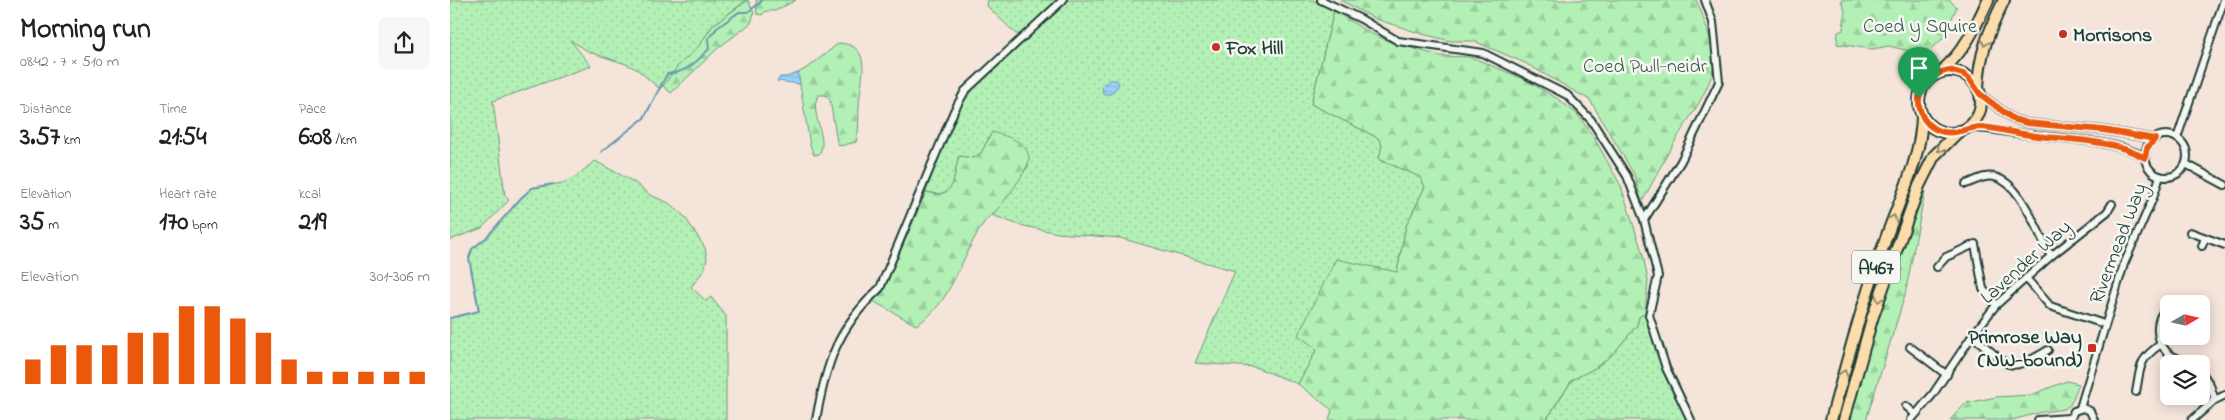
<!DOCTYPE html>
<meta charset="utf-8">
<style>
:root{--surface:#fff;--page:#f6f6f6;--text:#222;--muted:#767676;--accent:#ea580c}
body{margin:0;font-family:"Indie Flower",sans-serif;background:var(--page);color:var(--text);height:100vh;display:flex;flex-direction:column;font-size:19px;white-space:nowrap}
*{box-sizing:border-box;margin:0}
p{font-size:16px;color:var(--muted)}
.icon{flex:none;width:28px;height:28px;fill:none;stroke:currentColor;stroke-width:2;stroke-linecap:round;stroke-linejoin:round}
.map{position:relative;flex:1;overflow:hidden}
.side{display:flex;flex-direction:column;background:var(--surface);width:450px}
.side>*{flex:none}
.needle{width:32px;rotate:81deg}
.fabs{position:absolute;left:1710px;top:295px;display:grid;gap:10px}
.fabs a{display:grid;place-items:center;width:50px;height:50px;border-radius:8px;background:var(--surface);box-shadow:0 2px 12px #0003;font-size:25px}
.pin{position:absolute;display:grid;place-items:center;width:42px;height:42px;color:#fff;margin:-51px -21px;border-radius:50% 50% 50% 0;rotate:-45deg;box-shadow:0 0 5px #0007}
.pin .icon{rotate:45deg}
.round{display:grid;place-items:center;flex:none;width:52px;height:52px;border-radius:8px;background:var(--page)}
.summary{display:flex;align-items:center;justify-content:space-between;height:85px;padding:0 20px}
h1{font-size:28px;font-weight:700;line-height:38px}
.stats{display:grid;grid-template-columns:repeat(3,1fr);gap:8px;height:85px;padding:5px 20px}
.stats div{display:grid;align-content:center}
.stats b{font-size:25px;font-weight:700}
.stats small{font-size:14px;font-weight:400}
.stats p{font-size:14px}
.chart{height:140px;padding:10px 20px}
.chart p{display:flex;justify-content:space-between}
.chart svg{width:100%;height:90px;margin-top:5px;stroke:var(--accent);stroke-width:6}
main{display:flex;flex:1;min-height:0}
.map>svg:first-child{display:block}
.grass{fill:url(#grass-dots);stroke:#699675}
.forest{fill:url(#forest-firs);stroke:#699675}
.water{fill:url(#water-rules);stroke:#6b96ab}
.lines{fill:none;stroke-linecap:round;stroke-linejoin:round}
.stream{stroke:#6b96ab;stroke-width:2}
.minor-casing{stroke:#1f3d34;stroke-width:10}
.primary-casing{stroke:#1f3d34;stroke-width:14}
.minor{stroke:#f6f6f2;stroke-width:6}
.primary{stroke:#fddcac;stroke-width:10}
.oneway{stroke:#8e8c70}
.route-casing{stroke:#fff;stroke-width:10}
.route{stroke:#ea580c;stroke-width:6}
.poi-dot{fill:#c8321e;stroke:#f6f6f2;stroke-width:2}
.labels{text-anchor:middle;stroke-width:5;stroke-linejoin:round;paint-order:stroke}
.shield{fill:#f6f6f2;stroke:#60746d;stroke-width:1}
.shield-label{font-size:19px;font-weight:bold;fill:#1f3d34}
.park-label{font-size:20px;fill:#355848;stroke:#f6f6f2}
.poi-label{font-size:20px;font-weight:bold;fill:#1f3d34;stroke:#f6f6f2;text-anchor:start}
.street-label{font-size:20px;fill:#1f3d34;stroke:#f6f6f2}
</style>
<main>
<section class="side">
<div class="summary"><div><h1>Morning run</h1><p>08:42 · 7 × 510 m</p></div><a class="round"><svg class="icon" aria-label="share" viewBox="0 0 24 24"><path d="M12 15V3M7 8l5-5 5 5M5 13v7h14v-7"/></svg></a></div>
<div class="stats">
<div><p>Distance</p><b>3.57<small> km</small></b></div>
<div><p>Time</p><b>21:54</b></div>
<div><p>Pace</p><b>6:08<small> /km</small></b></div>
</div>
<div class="stats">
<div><p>Elevation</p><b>35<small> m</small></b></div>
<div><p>Heart rate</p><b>170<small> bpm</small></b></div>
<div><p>kcal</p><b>219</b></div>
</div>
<div class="chart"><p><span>Elevation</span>301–306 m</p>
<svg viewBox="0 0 160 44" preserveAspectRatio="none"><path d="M5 44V32M15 44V25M25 44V25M35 44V25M45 44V19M55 44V19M65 44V6M75 44V6M85 44V12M95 44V19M105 44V32M115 44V38M125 44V38M135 44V38M145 44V38M155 44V38"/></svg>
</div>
</section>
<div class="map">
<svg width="1775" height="420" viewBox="0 0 1775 420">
<defs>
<pattern id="grass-dots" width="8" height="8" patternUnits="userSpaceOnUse" patternTransform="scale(1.25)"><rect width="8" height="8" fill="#b3f0b6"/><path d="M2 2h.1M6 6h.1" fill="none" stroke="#9acf9d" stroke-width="1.8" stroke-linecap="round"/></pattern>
<pattern id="forest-firs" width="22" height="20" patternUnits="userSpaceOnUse" patternTransform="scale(1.25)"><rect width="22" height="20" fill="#b3f0b6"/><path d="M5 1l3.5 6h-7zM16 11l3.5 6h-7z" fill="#9acf9d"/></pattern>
<pattern id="water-rules" width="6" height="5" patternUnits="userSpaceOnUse" patternTransform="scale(1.25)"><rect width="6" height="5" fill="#9dd2fb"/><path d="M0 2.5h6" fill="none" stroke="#87b5d8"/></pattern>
</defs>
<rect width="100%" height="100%" fill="#f4e4da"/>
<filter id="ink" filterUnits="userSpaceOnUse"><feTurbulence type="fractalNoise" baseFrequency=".02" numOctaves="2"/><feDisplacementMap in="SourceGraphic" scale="10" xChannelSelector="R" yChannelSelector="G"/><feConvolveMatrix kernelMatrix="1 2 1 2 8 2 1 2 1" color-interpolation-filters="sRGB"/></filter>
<g filter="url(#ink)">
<g class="grass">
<polygon points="0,0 297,0 263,25 249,46 210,89 188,70 176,64 139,52 120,40 141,66 43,101 55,196 59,200 32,228 0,240"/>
<polygon points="538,0 608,0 570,34 566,34 537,6"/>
<path d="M618,0H863L884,11L861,104L928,138L932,145L929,160L971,177L975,187L956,226L947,272L867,349L848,384L805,367L745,363L785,271L670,238L608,233L569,225L542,215L579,165L542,132L531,153L523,158L509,156C502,180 507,200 476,192L492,145L517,92L552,62L567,46Z"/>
<polygon points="145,161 184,182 200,195 219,203 235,217 255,248 257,259 254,270 241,287 256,301 261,297 276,316 276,420 0,420 0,318 29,311 19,258 22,249 36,238 71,198 82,188 113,183 125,177"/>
<polygon points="1195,313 1215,375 1238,420 1096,420 1122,380 1145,368 1163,354 1187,325 1189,317"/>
</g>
<g class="forest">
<polygon points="298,0 304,13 301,23 267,49 221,93 213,86 227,67 249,46 263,25"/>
<polygon points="306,0 346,0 325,11 316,11 312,15 307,14"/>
<path d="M890,0H1246C1252,11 1265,51 1264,63C1262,90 1234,124 1221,148C1211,165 1202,184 1192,202L1184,174L1140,100L1075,63L1024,41H1001L972,34L926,19Z"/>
<polygon points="1391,0 1499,0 1507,7 1492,39 1479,51 1459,51 1439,46 1422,49 1387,44 1388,32 1393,30 1395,11"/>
<polygon points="884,11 920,33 943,43 990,56 1021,57 1076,80 1108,99 1127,114 1143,136 1171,186 1193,255 1198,281 1195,313 1189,317 1187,325 1163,354 1145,368 1122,380 1096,420 879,420 882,410 848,384 867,349 848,335 886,259 947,272 956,226 975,187 970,177 929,159 932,145 928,138 861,104"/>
<path d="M389,43C426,45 409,83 409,107C408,121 410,127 406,142L390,146L387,142L380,100L375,95H369C357,110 380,139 369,154L364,155L360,145L348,73L360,66Z"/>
<path d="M542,132C556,136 578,141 579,159C579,169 554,202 546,211C543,214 538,217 535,221C511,254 502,305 466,325L423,301L433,292L476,192C507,200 502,179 509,156L523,158L531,153Z"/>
<path d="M1475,191L1455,295L1416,420H1400C1419,342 1446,266 1475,191Z"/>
<polygon points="1617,381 1629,384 1620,405 1614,409 1592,412 1562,420 1500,420 1516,403 1546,397 1581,395"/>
</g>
<g class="water">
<polygon points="348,73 350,84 327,81 330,77 336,77"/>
<polygon points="659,80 667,80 669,84 661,94 653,94 652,86"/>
</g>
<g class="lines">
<g class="stream">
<path d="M151,152L194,118L217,74C238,72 245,63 259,49L258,39L267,28L289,12H298L311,2L312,0"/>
<polyline points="0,318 29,311 19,258 22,249 36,238 71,198 82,188 103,184"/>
</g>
<g class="minor-casing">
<g id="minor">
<polyline points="871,0 911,19 948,41 1033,53 1117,95 1141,120 1177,176 1194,220"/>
<polyline points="1530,94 1563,119 1577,123 1653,130 1705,139"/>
<path d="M1516,128C1537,127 1554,132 1574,134C1615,140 1658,138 1695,157"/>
<circle cx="1716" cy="156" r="21"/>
<polyline points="1727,138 1774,0"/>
<polyline points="1736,164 1775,185"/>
<path d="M1516,184C1522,182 1529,178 1535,177C1568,171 1587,233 1601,256"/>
<polyline points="1740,232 1775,245"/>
<polyline points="1752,246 1755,238"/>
<polyline points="1487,267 1496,257 1525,244 1533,289 1546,305"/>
<polyline points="1576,278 1600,306 1654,324"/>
<path d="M1719,307C1704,317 1705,340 1717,352C1723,358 1733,361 1742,364"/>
<path d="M1522,336C1558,362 1553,378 1598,350"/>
<polyline points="1460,347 1497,375"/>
<polyline points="1751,371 1760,385 1765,400"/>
<path d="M1686,392C1691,366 1688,360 1711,344"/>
<polyline points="1456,406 1465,414"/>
<polyline points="1630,408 1674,264 1703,198 1710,176"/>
<path d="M366,420C376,364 387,328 430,288L504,111L515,91L613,0"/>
<polyline points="1241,420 1216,368 1199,315 1208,276 1194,220 1231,161 1269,82 1263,22 1255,0"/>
<polyline points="1461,420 1483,394 1522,336 1546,305 1601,256 1657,212 1662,204"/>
<polyline points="1588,420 1620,418"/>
<polyline points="1620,420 1624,411 1633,408 1640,411 1644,420"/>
<polyline points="1742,420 1765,400 1775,395"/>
</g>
</g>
<g class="primary-casing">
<g id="primary">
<path d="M1492,71C1516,48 1524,30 1538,0"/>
<circle cx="1500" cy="102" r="31"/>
<path d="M1528,89C1529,54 1539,31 1554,0"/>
<path d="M1381,420C1397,361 1413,301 1434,244C1448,201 1471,161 1472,116"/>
<polyline points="1394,420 1422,319 1469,186 1484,156 1509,131"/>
</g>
</g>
<use href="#minor" class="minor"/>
<use href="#primary" class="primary"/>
</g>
<defs><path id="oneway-chevron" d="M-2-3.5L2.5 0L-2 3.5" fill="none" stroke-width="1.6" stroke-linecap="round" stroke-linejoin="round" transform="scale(1.25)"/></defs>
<g class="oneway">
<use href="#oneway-chevron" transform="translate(1535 43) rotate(109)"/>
<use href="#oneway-chevron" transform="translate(1490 149) rotate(132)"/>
<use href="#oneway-chevron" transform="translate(1443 218) rotate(-69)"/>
<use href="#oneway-chevron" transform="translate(1429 299) rotate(108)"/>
<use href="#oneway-chevron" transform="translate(1394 373) rotate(-73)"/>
</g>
</g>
<g class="lines" filter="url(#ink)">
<g class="route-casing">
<path id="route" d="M1499,70L1513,74L1519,78L1530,94L1563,119L1577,123L1653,130L1705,139L1697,148L1695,158C1657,137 1614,141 1573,134C1559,132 1546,128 1531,127C1517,127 1504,136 1490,131C1471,125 1463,102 1474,85C1480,76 1489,72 1499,70Z"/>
</g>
<use href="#route" class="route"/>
</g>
<g class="poi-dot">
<circle cx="1613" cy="34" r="5"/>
<circle cx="766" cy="47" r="5"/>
<rect x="1637" y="343" width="10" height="10" rx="2.5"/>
</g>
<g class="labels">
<rect class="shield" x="1402" y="250.5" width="48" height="33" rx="4"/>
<g class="shield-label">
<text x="1426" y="274">A467</text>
</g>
<g class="park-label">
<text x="1470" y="32">Coed y Squire</text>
<text x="1195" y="72">Coed Pwll-neidr</text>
</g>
<g class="poi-label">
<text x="1623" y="41">Morrisons</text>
<text x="776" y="54">Fox Hill</text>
<text x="1632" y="343" text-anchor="end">Primrose Way<tspan x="1632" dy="23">(NW-bound)</tspan></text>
</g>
<g class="street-label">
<text transform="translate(1667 243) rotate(-69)" y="7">Rivermead Way</text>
<text transform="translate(1575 261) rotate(-42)" y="7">Lavender Way</text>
</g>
</g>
</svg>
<div class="fabs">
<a><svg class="needle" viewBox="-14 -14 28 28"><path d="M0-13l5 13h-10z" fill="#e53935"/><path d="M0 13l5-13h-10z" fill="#767676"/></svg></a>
<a><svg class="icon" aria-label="layers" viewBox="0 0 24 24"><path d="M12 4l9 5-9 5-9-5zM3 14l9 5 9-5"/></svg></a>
</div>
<div class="pin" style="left:1469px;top:98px;background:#1e9e55"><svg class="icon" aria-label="arrive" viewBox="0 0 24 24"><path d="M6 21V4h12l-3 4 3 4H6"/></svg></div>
</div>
</main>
